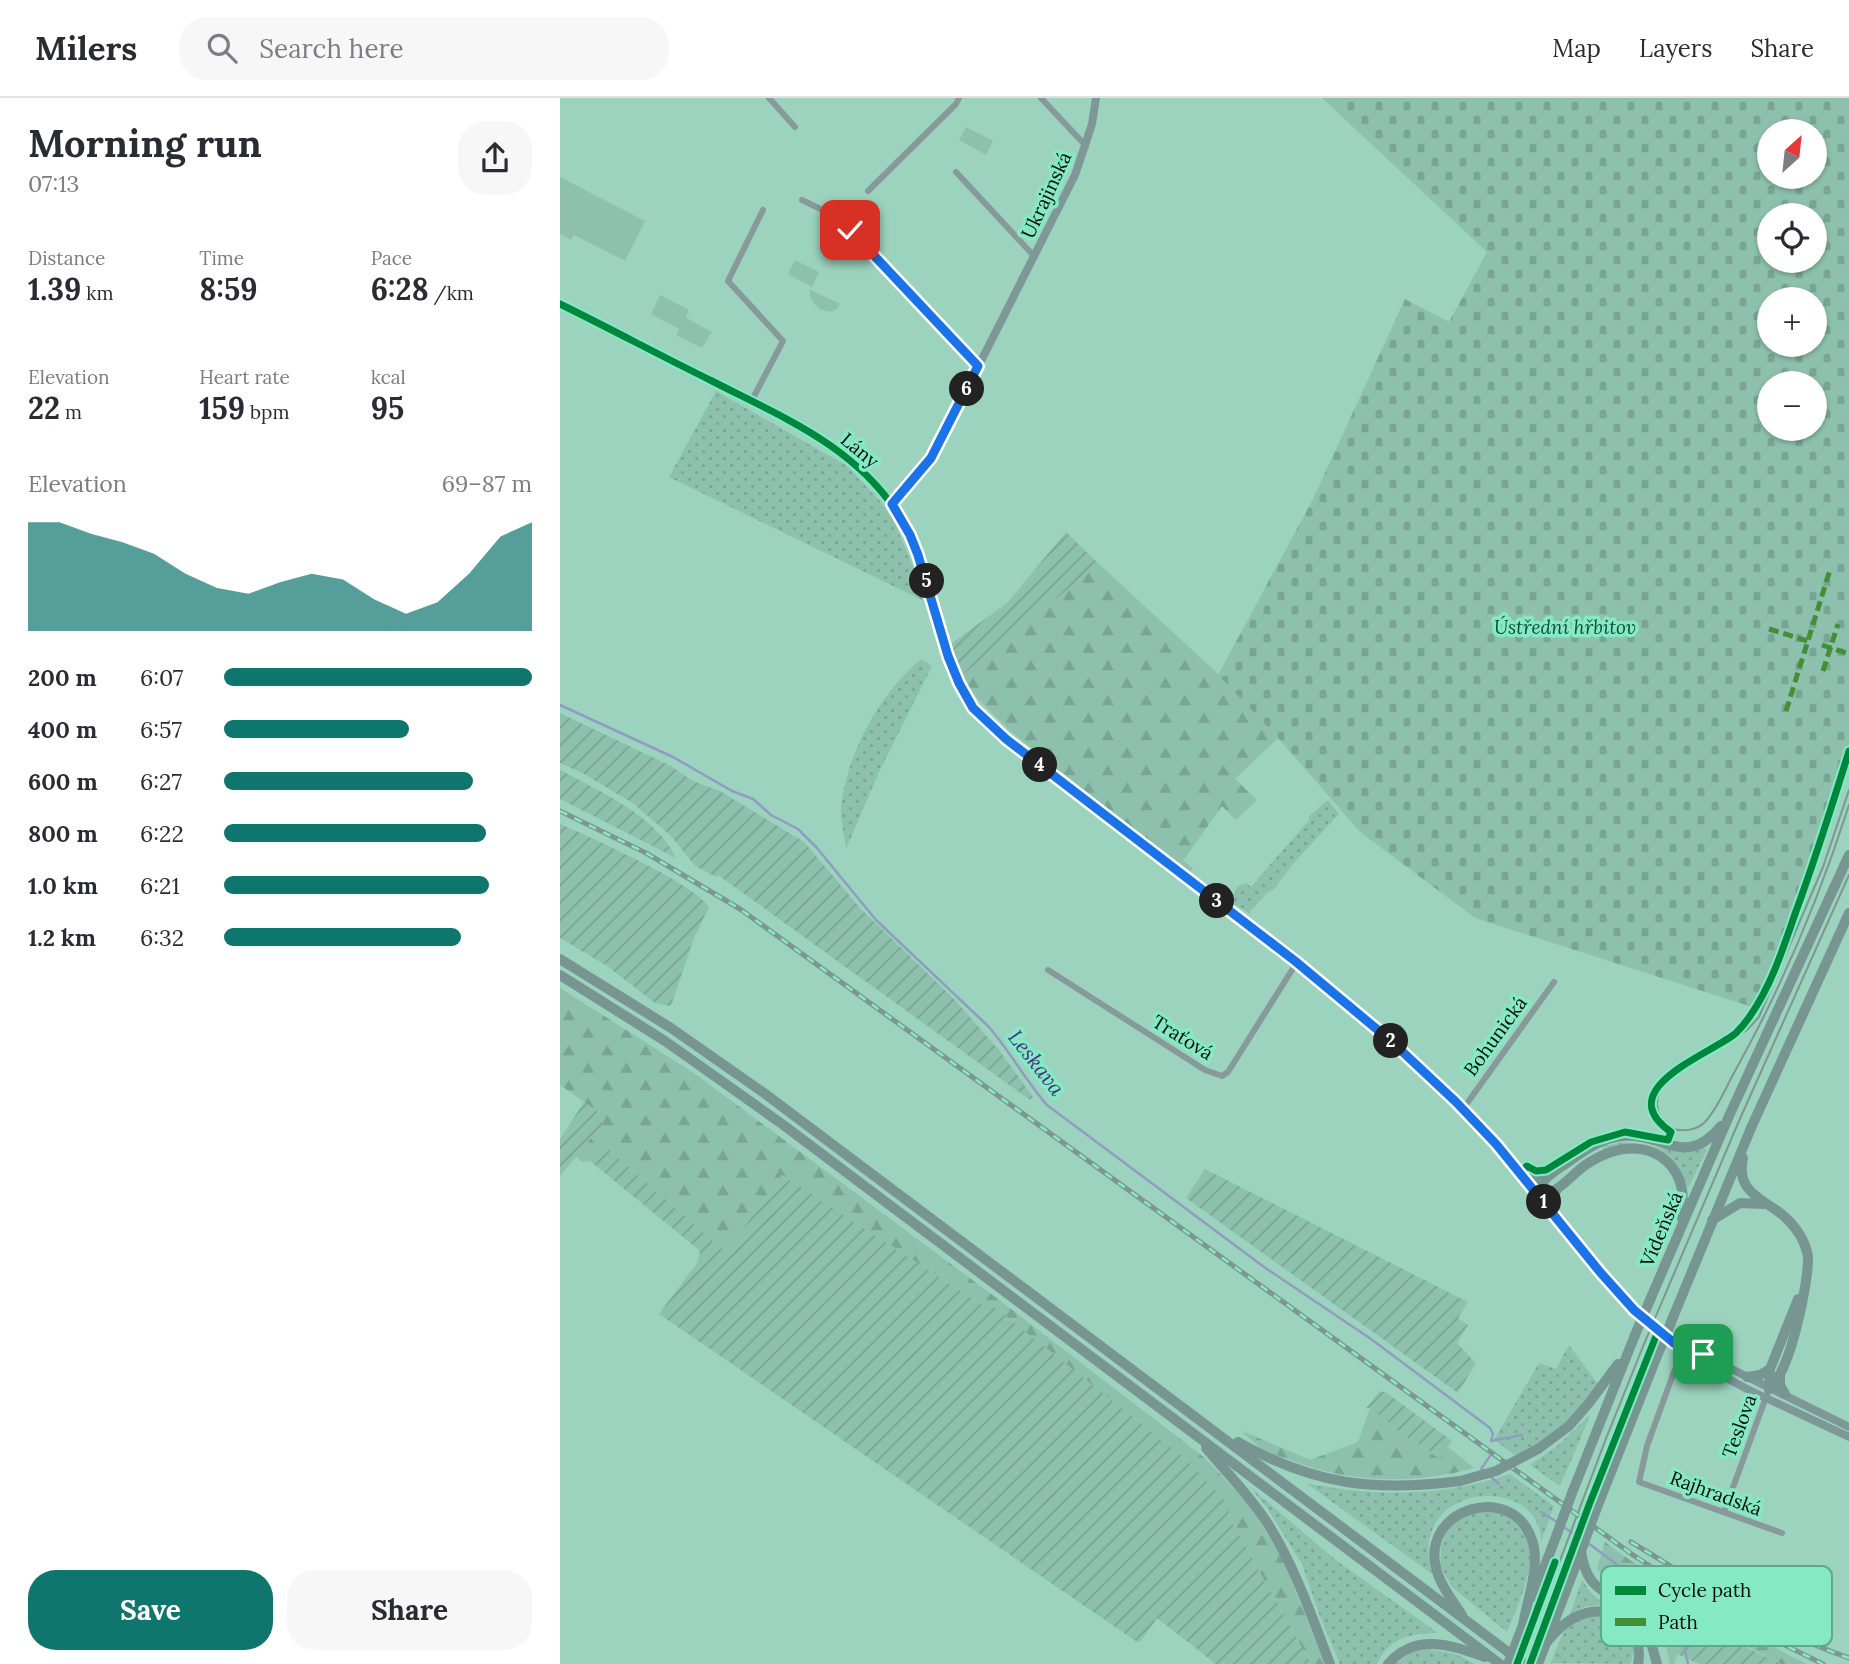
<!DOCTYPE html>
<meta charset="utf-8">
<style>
:root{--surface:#fff;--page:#f7f7f7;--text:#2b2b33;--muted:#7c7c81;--line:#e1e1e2;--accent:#0f766e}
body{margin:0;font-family:Lora,serif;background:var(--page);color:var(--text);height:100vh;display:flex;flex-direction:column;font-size:26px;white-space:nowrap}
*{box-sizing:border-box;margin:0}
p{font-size:23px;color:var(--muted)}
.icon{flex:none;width:38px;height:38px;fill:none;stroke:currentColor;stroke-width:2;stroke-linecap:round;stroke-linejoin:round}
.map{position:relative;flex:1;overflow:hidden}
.sheet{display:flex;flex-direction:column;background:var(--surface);width:560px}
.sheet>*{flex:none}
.needle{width:46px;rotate:27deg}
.tools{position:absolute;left:1197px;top:21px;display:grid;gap:14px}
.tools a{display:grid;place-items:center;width:70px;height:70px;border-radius:50%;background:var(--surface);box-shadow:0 2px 5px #0004;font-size:35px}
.pin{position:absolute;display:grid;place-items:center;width:60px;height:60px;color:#fff;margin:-30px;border-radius:14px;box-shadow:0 4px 10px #0006}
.km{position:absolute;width:35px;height:35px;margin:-18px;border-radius:50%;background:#222;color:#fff;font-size:19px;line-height:35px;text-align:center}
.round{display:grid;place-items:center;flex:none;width:74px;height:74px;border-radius:28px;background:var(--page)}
.overview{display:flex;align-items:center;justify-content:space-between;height:119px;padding:0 28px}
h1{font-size:38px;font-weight:700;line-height:52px}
.figures{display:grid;grid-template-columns:repeat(3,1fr);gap:10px;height:119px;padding:7px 28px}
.figures div{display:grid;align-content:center}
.figures b{font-size:30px;font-weight:700}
.figures small{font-size:19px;font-weight:400}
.figures p{font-size:19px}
.chart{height:196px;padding:14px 28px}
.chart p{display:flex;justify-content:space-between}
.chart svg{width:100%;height:126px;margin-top:7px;fill:var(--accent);opacity:.7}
.action{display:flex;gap:14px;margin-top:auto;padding:14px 28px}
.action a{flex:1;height:80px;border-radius:28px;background:var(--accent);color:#fff;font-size:28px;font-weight:700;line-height:80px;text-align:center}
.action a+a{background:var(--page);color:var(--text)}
ul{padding:0 28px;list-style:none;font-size:23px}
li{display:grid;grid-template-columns:112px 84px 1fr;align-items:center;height:52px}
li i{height:18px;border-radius:9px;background:var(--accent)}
header{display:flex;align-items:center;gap:42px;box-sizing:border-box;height:98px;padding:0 35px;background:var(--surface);border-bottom:2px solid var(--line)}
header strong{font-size:33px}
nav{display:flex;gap:38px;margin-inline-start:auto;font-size:24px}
.search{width:490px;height:63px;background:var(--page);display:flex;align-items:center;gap:18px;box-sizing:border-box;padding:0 24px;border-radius:28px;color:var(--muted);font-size:26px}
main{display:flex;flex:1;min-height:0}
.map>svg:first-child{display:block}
.grass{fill:url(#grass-dots)}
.forest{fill:url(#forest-firs)}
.cemetery{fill:url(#cemetery-stones);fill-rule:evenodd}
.park{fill:#8dc1ae}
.garden{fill:url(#garden-furrows)}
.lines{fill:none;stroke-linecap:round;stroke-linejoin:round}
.stream{stroke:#909cc0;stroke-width:2.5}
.street{stroke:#86999b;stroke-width:6}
.secondary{stroke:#7d9897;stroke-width:8}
.highway{stroke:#779692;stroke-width:10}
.tram{stroke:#7c9791;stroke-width:2}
.rail-casing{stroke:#7c9791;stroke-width:5}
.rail{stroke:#86e9c5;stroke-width:2.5;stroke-dasharray:8;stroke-linecap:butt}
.highway-bridge{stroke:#779692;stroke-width:10}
.quiet{stroke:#428f38;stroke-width:5;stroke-dasharray:10 5;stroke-linecap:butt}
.cycleway-casing{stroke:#86e9c5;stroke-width:11}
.cycleway{stroke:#00873e;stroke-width:7}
.route-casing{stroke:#fff;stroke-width:14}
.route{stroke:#1a73e8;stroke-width:9}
.labels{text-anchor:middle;stroke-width:7;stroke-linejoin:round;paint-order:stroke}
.street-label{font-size:19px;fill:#001009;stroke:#86e9c5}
.park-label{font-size:19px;font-style:italic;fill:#0d4f3c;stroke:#86e9c5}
.water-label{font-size:21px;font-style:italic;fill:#44367f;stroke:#86e9c5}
.key{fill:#86e9c5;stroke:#5ea88d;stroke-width:2}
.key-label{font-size:19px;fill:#001009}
</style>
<header>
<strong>Milers</strong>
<div class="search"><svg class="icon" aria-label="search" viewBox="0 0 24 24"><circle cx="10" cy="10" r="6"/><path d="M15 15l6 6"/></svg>Search here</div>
<nav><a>Map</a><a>Layers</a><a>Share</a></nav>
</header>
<main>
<section class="sheet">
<div class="overview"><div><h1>Morning run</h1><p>07:13</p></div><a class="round"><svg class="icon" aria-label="share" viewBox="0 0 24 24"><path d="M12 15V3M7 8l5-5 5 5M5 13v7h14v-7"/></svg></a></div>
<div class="figures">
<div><p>Distance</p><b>1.39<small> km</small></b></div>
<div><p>Time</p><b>8:59</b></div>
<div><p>Pace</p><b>6:28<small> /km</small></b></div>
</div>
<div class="figures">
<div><p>Elevation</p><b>22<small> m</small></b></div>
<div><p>Heart rate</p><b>159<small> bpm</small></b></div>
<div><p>kcal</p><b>95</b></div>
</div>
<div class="chart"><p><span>Elevation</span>69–87 m</p>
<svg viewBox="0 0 160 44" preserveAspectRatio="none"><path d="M0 44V6L10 6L20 10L30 13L40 17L50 24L60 29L70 31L80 27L90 24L100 26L110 33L120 38L130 34L140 24L150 11L160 6V44z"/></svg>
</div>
<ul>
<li><b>200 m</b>6:07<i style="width:100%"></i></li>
<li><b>400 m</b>6:57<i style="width:60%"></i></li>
<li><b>600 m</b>6:27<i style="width:81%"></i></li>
<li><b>800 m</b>6:22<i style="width:85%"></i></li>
<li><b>1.0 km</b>6:21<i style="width:86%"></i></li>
<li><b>1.2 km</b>6:32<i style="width:77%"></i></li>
</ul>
<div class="action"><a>Save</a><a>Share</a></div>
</section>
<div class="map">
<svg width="1289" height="1566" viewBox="0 0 1289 1566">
<defs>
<pattern id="grass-dots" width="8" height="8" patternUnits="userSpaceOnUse" patternTransform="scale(1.75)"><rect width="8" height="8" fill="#8dc1ae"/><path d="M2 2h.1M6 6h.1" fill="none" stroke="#78a594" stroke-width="1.8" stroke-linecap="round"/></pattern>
<pattern id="forest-firs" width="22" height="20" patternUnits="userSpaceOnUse" patternTransform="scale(1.75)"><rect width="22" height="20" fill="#8dc1ae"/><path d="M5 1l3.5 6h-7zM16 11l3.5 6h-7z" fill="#78a594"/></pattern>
<pattern id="cemetery-stones" width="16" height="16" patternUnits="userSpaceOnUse" patternTransform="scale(1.75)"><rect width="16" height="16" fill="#8dc1ae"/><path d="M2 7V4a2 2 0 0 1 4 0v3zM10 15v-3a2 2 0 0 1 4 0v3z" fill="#78a594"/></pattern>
<pattern id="garden-furrows" width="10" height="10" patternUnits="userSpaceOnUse" patternTransform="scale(1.75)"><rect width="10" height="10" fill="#8dc1ae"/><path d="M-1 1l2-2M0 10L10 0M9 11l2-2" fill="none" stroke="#78a594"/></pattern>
</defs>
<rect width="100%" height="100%" fill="#9cd3bf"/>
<g class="grass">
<polygon points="156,293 287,368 320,403 333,421 359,482 362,502 109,379"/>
<path d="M361,561L372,568L319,674L286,751C285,738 281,725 281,712C285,658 320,595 361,561Z"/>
<polygon points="768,702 779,716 731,768 714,791 707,795 689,815 674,806 673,798 677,789 686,785 691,789 750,721 748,719"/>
<path d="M1065,1044L1116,1053L1144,1049L1147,1052L1128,1090C1108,1046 1084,1055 1042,1053L1044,1048Z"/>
<polygon points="1009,1247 1038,1286 996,1338 956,1358 934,1342 979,1265 996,1271"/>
<polygon points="1031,1316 1000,1388 970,1367 996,1349"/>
<path d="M950,1376L994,1408L981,1444C982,1375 845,1382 872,1476L746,1385C816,1399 882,1399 950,1376Z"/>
<path d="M690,1389L777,1463L878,1535C851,1535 829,1540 817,1566H780L759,1516L742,1466L707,1410Z"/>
<path d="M909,1413C919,1414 933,1412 942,1415C994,1436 961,1499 947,1534L892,1489L880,1469L881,1447L889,1427Z"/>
<polygon points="1022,1482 1031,1495 1045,1507 1027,1508 1010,1516"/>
<path d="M1045,1516C1051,1520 1060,1523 1065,1528C1074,1537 1076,1555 1070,1566L991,1565C1005,1527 1006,1524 1045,1516Z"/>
<polygon points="869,1551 896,1556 915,1566 835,1566 853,1553"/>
</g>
<g class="forest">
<polygon points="539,466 655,573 718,640 675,681 697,702 676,722 662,708 623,763 633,770 629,775 450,633 416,599 401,578"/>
<polygon points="0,890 134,975 438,1201 645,1360 691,1409 722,1459 765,1566 751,1566 668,1417 670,1411 661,1398 626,1361 429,1205 424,1208 222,1077 169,1150 163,1152 44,1047 30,1063 22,1064 15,1058 44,1025 38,1014 0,987"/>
<path d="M810,1310L846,1339L879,1360L888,1349L914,1370C853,1387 789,1385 730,1362C720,1358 708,1355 700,1350C693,1345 687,1337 680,1332L750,1362L798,1344Z"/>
<path d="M1045,1444C1109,1491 1176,1531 1247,1566H1221L1130,1518L1114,1566H1110C1107,1551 1103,1536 1094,1524C1081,1504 1052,1495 1037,1470Z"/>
</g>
<path class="cemetery" d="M762,0H1289V645L1218,857L1192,909L915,820L800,734L718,640L658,577L753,401L845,201L889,224L927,154ZM1209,33H1255V79H1209ZM1209,117H1255V163H1209ZM1209,201H1255V247H1209ZM1209,285H1255V331H1209Z"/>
<g class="park">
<polygon points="406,29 433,43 426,57 399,42"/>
<polygon points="0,79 85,123 65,163 14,137 11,142 0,136"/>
<polygon points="235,162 259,174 252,189 228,176"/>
<path d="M249,191L280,206L277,211L270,214C256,212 251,204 249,191Z"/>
<polygon points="100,197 129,212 126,220 152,234 142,250 116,237 119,231 91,216"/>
</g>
<g class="garden">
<polygon points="506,434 539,466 401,578 391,546 447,505"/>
<polygon points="0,615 111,668 133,683 160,693 244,744 301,811 393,900 439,952 473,999 470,1002 158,777 156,779 135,768 111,738 74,706 24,676 0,665"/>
<path d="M0,672C39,693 97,718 116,760L0,701Z"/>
<path d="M0,726C30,739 134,785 149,809L134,840L111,908L95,905L47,868L0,840Z"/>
<polygon points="24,1004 38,1014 44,1025 0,1078 0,1041"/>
<polygon points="44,1047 163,1152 169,1150 222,1077 424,1208 428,1204 626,1361 661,1398 670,1411 668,1417 751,1566 656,1566 597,1520 581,1543 577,1544 99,1216 137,1165 140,1156 139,1152 30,1063"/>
<polygon points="645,1071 908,1204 898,1220 908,1227 897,1245 916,1265 898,1295 626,1100"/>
<polygon points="820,1293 827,1295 892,1343 880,1360 846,1339 810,1310 806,1310"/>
<polygon points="1130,1518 1163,1538 1221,1566 1139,1566 1117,1556"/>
</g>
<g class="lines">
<g class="stream">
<path d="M0,607L113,659L172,693L193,701L211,717L238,731L257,750L316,822L428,928C450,953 465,982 487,1007L704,1169L811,1241L930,1330L933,1336L931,1343L962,1337"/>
<polyline points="923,1372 921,1371 930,1358"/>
<polyline points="931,1379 939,1386"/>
<polyline points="981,1414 997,1424"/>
<polyline points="1002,1428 1023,1442"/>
<polyline points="1028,1445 1110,1506 1122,1538 1128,1566"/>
</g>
<g class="street">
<polyline points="209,0 235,29"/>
<polyline points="481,0 526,48"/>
<polyline points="396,74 474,158"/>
<polyline points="308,93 396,6 399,0"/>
<polyline points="242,102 275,118 290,132 418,268"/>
<polyline points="191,304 223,243 168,183 203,112"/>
<polyline points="488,872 645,972 662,978 668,974 737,864"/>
<polyline points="903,1011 994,884"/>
<polyline points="1115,1271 1087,1348 1079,1384 1222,1435"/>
<polyline points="1164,1414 1209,1291"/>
</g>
<g class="secondary">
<path d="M0,206C51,231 101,257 151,283C226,322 309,354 349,434C379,496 377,572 426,624L737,864L831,943L896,1004L936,1046L1040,1174L1074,1211L1131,1261L1189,1292L1289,1339"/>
<polyline points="332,406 376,352 515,77 532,26 536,0"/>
<polyline points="1117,1246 1135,1253 1289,1329"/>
</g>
<g class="highway">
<polyline points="0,861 111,930 204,995 964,1566"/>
<polyline points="0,877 105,943 222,1026 940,1566"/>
<path d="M1183,1060C1175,1096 1205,1101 1225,1119C1237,1130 1245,1143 1248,1158C1249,1184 1230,1276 1209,1291"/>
<polyline points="960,1074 969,1079 986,1080"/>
<polyline points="994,1116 991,1103 997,1091"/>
<path d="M1121,1119C1132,1073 1096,1039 1051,1054C1043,1057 1034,1061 1027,1066C1011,1076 998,1098 978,1096C979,1083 991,1076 1001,1069C1020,1056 1039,1040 1063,1038C1104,1035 1126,1071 1161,1028"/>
<polyline points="1152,1122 1180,1105 1203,1106"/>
<polyline points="1090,1202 1169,1018 1289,757"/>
<polyline points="1114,1217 1191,1030 1289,815"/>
<polyline points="1220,1278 1220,1287 1225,1296"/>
<polyline points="1187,1279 1200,1277 1210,1271"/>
<polyline points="1209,1291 1210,1271 1238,1201"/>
<path d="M678,1344C754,1387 814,1394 900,1383"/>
<path d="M646,1350C667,1375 691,1399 708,1426C735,1469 752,1519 770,1566"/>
<polyline points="978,1351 1009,1328 1029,1305 1058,1266"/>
<polyline points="1012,1395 1075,1237"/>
<polyline points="1036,1412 1097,1258"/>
<path d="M1021,1453C1027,1497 1050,1491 1075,1517C1088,1530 1092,1548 1097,1566"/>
<polyline points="973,1499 997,1436"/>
<path d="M902,1517C893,1503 880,1487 876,1470C861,1410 953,1383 972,1442C981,1467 967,1502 963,1527"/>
<path d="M986,1545C997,1531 1012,1517 1031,1514C1061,1509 1084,1538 1078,1566"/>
<path d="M828,1566C856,1534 891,1547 925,1559"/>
<polyline points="978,1566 1020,1456"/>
</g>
<g class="tram">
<path d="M1289,692L1263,769L1199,919L1187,932L1108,981C1093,997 1093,1016 1110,1030C1122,1034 1136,1033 1145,1024C1158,1010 1166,989 1175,973C1222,889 1260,798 1289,707"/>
<polyline points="961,1566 1045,1343 1084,1246 1179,1023 1289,777"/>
</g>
<g class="rail-casing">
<g id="rail">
<polyline points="0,713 86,755 180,811 1073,1457 1172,1521 1263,1566"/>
<path d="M1071,1444C1141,1486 1211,1533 1289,1560"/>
</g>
</g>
<use href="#rail" class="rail"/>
<g class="highway-bridge">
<polyline points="1075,1237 1090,1202"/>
<polyline points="1097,1258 1114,1217"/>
<polyline points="900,1383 936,1373 978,1351"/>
<polyline points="997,1436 1012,1395"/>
<polyline points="1021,1453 1036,1412"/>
<polyline points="948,1566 963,1527"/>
</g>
<g class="quiet">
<polyline points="1209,531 1251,544"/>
<polyline points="1262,547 1289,556"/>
<polyline points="1263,573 1278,526"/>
<polyline points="1226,613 1270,472"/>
</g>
<g class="cycleway-casing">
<g id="cycleway">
<path d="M0,206C51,231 101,258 152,283C224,320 298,349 342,422C375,477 372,547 407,601C420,621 439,635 457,649C605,763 760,872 894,1002C925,1032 953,1064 979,1097C1016,1144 1051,1195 1098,1233L1029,1407L970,1566"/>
<path d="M960,1074L967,1068L976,1073L986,1072L1031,1044L1065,1034L1108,1042L1111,1034C1049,991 1151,956 1176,935C1181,930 1186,924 1190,918C1211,888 1223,851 1235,816C1255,762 1272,708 1289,653"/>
<polyline points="957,1566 995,1464"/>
</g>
</g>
<use href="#cycleway" class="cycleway"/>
</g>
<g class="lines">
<g class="route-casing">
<polyline id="route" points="290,132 418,268 371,360 332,406 350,437 358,457 388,558 399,585 413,610 446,641 735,863 831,943 896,1004 936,1046 1040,1174 1074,1212 1114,1245 1143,1256"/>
</g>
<use href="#route" class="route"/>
</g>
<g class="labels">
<g class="street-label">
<text transform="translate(486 97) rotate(-65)" y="7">Ukrajinská</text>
<text transform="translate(300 352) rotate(40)" y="7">Lány</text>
<text transform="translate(935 938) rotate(-54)" y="7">Bohunická</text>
<text transform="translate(623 939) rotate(32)" y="7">Traťová</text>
<text transform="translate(1101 1131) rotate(-67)" y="7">Vídeňská</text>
<text transform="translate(1179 1328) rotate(-70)" y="7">Teslova</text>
<text transform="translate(1156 1395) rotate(20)" y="7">Rajhradská</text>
</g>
<g class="park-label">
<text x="1005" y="536">Ústřední hřbitov</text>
</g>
<g class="water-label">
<text transform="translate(476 965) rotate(52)" y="7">Leskava</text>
</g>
</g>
<rect x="1041" y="1468" width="231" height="80" rx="10" class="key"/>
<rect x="1055" y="1488" width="31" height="9" fill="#00873e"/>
<rect x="1055" y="1520" width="31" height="8" fill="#428f38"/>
<g class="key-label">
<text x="1098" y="1499">Cycle path</text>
<text x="1098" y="1531">Path</text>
</g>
</svg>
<div class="tools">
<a><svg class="needle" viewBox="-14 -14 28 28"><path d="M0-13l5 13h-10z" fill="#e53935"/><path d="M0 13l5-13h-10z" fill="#7c7c81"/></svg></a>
<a><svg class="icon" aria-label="locate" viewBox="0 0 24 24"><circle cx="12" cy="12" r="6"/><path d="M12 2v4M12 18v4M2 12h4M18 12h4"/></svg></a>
<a>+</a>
<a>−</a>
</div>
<div class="pin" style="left:1143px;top:1256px;background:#1e9e55"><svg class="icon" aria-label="arrive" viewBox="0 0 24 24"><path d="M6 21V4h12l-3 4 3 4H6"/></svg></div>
<div class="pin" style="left:290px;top:132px;background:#d93025"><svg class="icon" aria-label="check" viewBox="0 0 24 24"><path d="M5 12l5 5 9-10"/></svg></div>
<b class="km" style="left:984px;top:1104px">1</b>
<b class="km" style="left:831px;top:943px">2</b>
<b class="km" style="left:657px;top:803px">3</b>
<b class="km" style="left:480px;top:667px">4</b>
<b class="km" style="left:367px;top:483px">5</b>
<b class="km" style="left:407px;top:291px">6</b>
</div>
</main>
